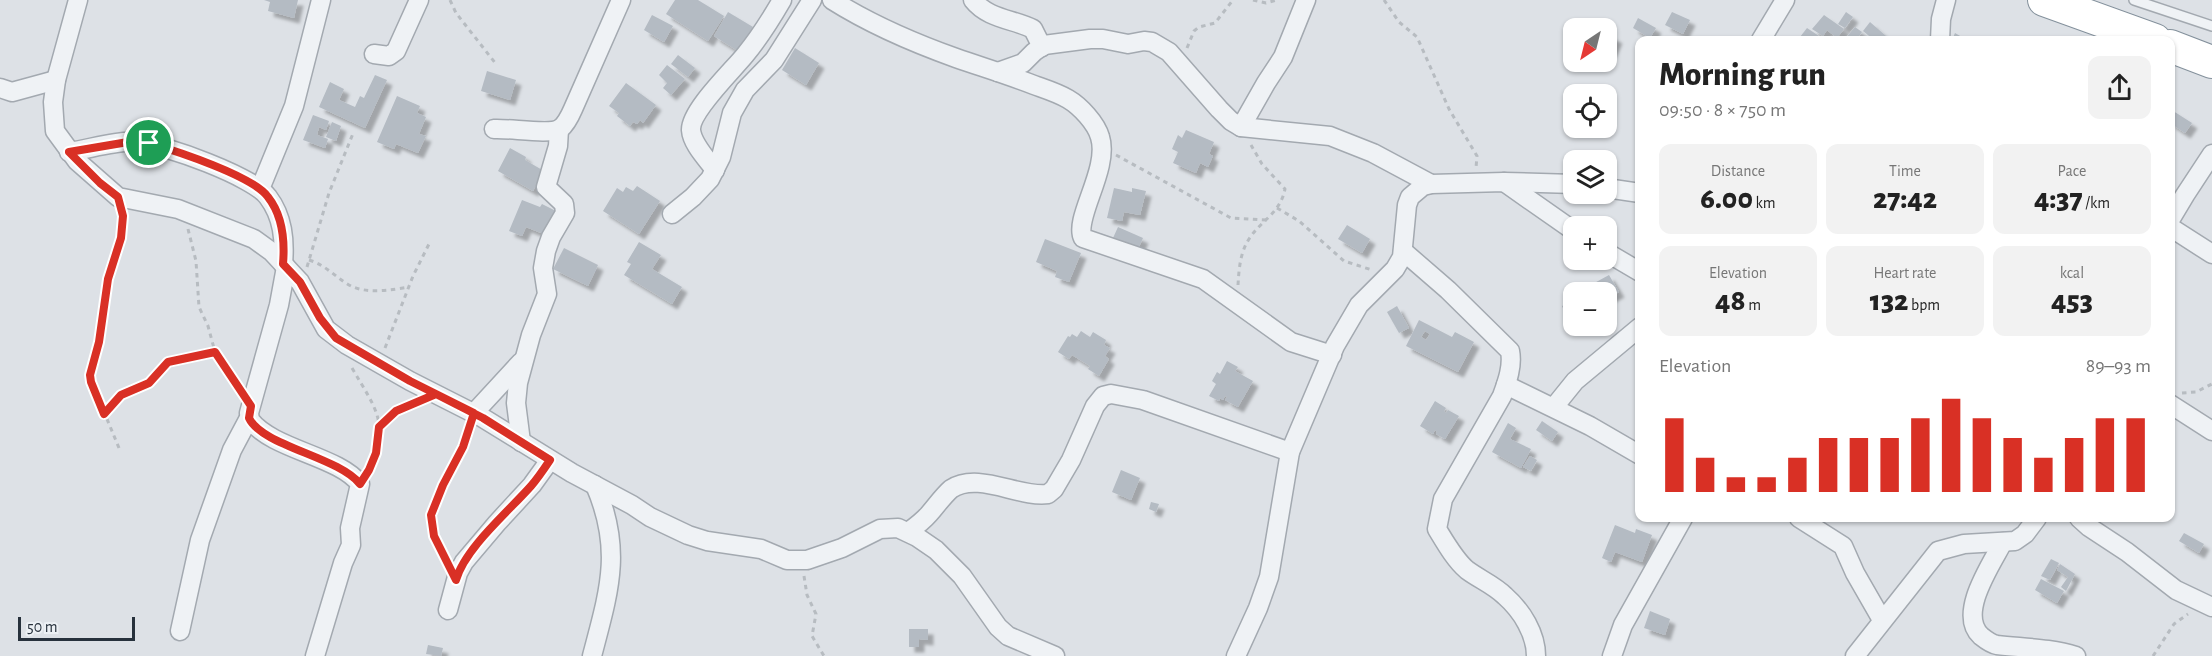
<!DOCTYPE html>
<meta charset="utf-8">
<style>
:root{--surface:#fff;--page:#f2f2f2;--text:#222;--muted:#767676;--accent:#d93025}
body{margin:0;font-family:"Alegreya Sans",sans-serif;background:var(--page);color:var(--text);height:100vh;display:flex;flex-direction:column;font-size:22px;white-space:nowrap}
*{box-sizing:border-box;margin:0}
p{font-size:20px;color:var(--muted)}
.icon{flex:none;width:33px;height:33px;fill:none;stroke:currentColor;stroke-width:2;stroke-linecap:round;stroke-linejoin:round}
.map{position:relative;flex:1;overflow:hidden}
.details{position:absolute;left:1635px;top:36px;width:540px;height:486px;display:flex;flex-direction:column;background:var(--surface);border-radius:12px;box-shadow:0 2px 4px #0004}
.details>*{flex:none}
.needle{width:39px;rotate:215deg}
.fabs{position:absolute;left:1563px;top:18px;display:grid;gap:12px}
.fabs a{display:grid;place-items:center;width:54px;height:54px;border-radius:12px;background:var(--surface);box-shadow:0 2px 4px #0004;font-size:30px}
.scale{position:absolute;left:18px;bottom:15px;width:117px;box-sizing:border-box;padding-left:6px;border:3px solid #27313c;border-top:0;font-size:16px;line-height:21px;white-space:nowrap;color:#27313c;-webkit-text-stroke:4px #ecf0f4;paint-order:stroke}
.pin{position:absolute;display:grid;place-items:center;width:51px;height:51px;color:#fff;margin:-26px;border:3px solid #fff;border-radius:50%;box-shadow:0 2px 6px #0007}
.round{display:grid;place-items:center;flex:none;width:63px;height:63px;border-radius:12px;background:var(--page)}
.overview{display:flex;align-items:center;justify-content:space-between;height:102px;padding:0 24px}
h1{font-size:33px;font-weight:800;line-height:45px}
.stats{display:grid;grid-template-columns:repeat(3,1fr);gap:9px;height:102px;padding:6px 24px}
.stats div{display:grid;align-content:center;border-radius:12px;background:var(--page);text-align:center}
.stats b{font-size:30px;font-weight:800}
.stats small{font-size:16px;font-weight:400}
.stats p{font-size:16px}
.chart{height:168px;padding:12px 24px}
.chart p{display:flex;justify-content:space-between}
.chart svg{width:100%;height:108px;margin-top:6px;stroke:var(--accent);stroke-width:6}
.map>svg:first-child{display:block}
.building{fill:#b4bbc3;fill-rule:evenodd;filter:url(#shadow)}
.lines{fill:none;stroke-linecap:round;stroke-linejoin:round}
.service-casing{stroke:#a3a9b0;stroke-width:12}
.minor-casing{stroke:#a3a9b0;stroke-width:21}
.trunk-casing{stroke:#84919c;stroke-width:34}
.path{stroke:#b7bcc1;stroke-width:3;stroke-dasharray:4.5 4.5;stroke-linecap:butt}
.service{stroke:#eff2f5;stroke-width:9}
.minor{stroke:#eff2f5;stroke-width:18}
.trunk{stroke:#fff;stroke-width:32}
.route-casing{stroke:#fff;stroke-width:12}
.route{stroke:#d93025;stroke-width:8}
</style>
<div class="map">
<svg width="2212" height="656" viewBox="0 0 2212 656">
<defs>
<filter id="shadow"><feDropShadow dx="5.5" dy="5.5" stdDeviation="1.5" flood-color="#0004"/></filter>
</defs>
<rect width="100%" height="100%" fill="#dde1e6"/>
<g class="building">
<polygon points="264,0 298,0 294,18 268,11 270,2"/>
<polygon points="675,0 698,0 724,16 708,41 666,14"/>
<polygon points="728,12 753,27 738,51 714,36"/>
<polygon points="1672,12 1690,20 1683,34 1665,25"/>
<polygon points="1846,12 1853,17 1845,28 1838,24"/>
<polygon points="652,15 673,26 664,42 644,30"/>
<polygon points="1824,15 1844,29 1837,38 1827,30 1823,36 1812,29"/>
<polygon points="1638,18 1656,28 1650,38 1633,28"/>
<polygon points="1870,22 1886,36 1883,40 1874,40 1863,31"/>
<polygon points="1855,27 1862,32 1856,40 1844,40"/>
<polygon points="1807,28 1825,40 1804,40 1800,37"/>
<polygon points="1955,33 1967,40 1952,40"/>
<polygon points="1609,34 1617,38 1611,52 1606,50"/>
<polygon points="795,48 819,63 806,85 782,70"/>
<polygon points="678,55 695,68 688,77 671,64"/>
<polygon points="667,65 685,79 671,95 663,88 667,83 659,75"/>
<polygon points="487,71 516,80 510,100 481,91"/>
<polygon points="375,75 387,80 365,128 319,107 330,82 344,89 339,100 355,107 360,96 364,98"/>
<polygon points="626,83 656,105 643,123 640,120 637,124 633,122 630,126 617,116 619,113 609,106"/>
<polygon points="397,96 420,106 417,113 426,117 419,134 426,136 418,153 396,144 394,149 377,142"/>
<polygon points="2170,109 2192,123 2185,133 2170,123"/>
<polygon points="313,115 329,121 326,130 319,127 317,135 328,139 325,148 303,140"/>
<polygon points="332,122 341,126 336,141 326,137"/>
<polygon points="1186,130 1214,142 1209,154 1213,156 1208,167 1200,163 1196,173 1173,163 1178,152 1172,149 1178,135 1182,138"/>
<polygon points="510,148 526,157 525,160 544,171 533,191 498,171"/>
<polygon points="637,186 660,201 639,234 603,211 617,188 623,192 626,187 633,191"/>
<polygon points="1114,188 1132,192 1132,188 1146,191 1140,215 1124,212 1122,221 1107,218"/>
<polygon points="522,200 540,207 542,204 556,211 546,235 526,227 522,236 509,231"/>
<polygon points="1347,225 1370,239 1362,253 1338,239"/>
<polygon points="1118,227 1143,238 1138,249 1113,238"/>
<polygon points="1045,239 1081,253 1069,282 1055,277 1057,271 1036,262"/>
<polygon points="639,242 661,255 652,269 682,287 672,304 624,275 631,264 627,262"/>
<polygon points="564,248 598,265 588,286 553,269"/>
<polygon points="1609,275 1619,292 1606,299 1606,292 1590,292 1587,287"/>
<polygon points="1571,302 1574,314 1567,317 1562,306"/>
<polygon points="1397,306 1409,328 1399,333 1387,312"/>
<path d="M1419,320L1452,337L1455,332L1474,342L1458,372L1406,346ZM1425,331L1430,334L1426,340L1421,337Z"/>
<polygon points="1081,331 1090,337 1093,332 1106,340 1104,345 1110,348 1105,356 1109,359 1099,376 1088,369 1090,366 1072,355 1069,359 1058,352 1068,336 1070,337 1072,334 1077,337"/>
<polygon points="1227,361 1238,367 1235,371 1253,381 1238,407 1225,400 1227,397 1225,396 1223,400 1220,398 1219,401 1209,396 1216,384 1212,381 1217,372 1220,374"/>
<polygon points="1435,401 1446,408 1444,411 1446,413 1448,410 1459,416 1445,439 1436,434 1437,432 1435,430 1433,434 1420,426"/>
<polygon points="1542,421 1558,432 1552,441 1536,430"/>
<polygon points="1508,423 1516,428 1510,439 1531,449 1521,468 1492,452"/>
<polygon points="1530,456 1537,460 1531,471 1523,467"/>
<polygon points="1121,470 1140,478 1131,500 1112,492"/>
<polygon points="1151,502 1159,504 1156,512 1149,509"/>
<polygon points="1615,525 1635,533 1636,529 1652,535 1642,562 1615,552 1611,562 1602,558"/>
<polygon points="2184,533 2204,544 2199,553 2179,541"/>
<polygon points="2051,559 2059,563 2050,580 2041,576"/>
<polygon points="2060,564 2075,574 2066,591 2061,587 2068,577 2057,570"/>
<polygon points="2041,579 2064,591 2057,603 2035,590"/>
<polygon points="1650,611 1670,619 1665,635 1644,628"/>
<polygon points="909,629 928,629 928,640 919,639 919,647 909,647"/>
<polygon points="428,645 443,648 441,656 426,654"/>
</g>
<g class="lines">
<g class="service-casing">
<polyline id="service" points="2134,0 2212,26"/>
</g>
<g class="minor-casing">
<g id="minor">
<polyline points="78,0 56,80 53,102 55,131 77,161 118,197 178,209 254,239 272,252 300,282 326,329 347,345 410,381 483,418 572,473 632,505 650,517 688,535 707,541 761,549 787,560 807,560 842,548 880,529 898,528 917,537 936,550 962,576 998,627 1008,636 1055,656"/>
<path d="M832,0C870,24 914,43 956,58C982,67 1008,75 1034,85C1045,89 1058,93 1068,99C1080,106 1096,123 1100,137C1110,169 1073,219 1083,238L1203,279L1291,342L1332,355"/>
<path d="M973,0C988,19 1013,19 1033,29L1042,47"/>
<polyline points="1761,40 1785,0"/>
<polyline points="1940,40 1941,19 1946,0"/>
<polyline points="374,54 389,56 396,51 419,0"/>
<polyline points="998,72 1023,63 1034,52 1044,45 1090,39 1103,39 1128,44 1144,41 1152,42 1169,52 1219,109 1231,121 1241,127 1330,136 1373,153 1431,184"/>
<polyline points="0,88 12,92 56,80"/>
<polyline points="1241,127 1266,83 1283,57 1306,0"/>
<path d="M494,129C510,128 549,135 560,129C566,124 570,116 573,109L621,0"/>
<path d="M69,152C90,149 117,140 137,142C164,144 254,177 268,197C283,217 285,240 283,264"/>
<path d="M715,170C707,159 692,144 691,130C690,111 733,70 745,55C759,38 771,19 782,0"/>
<polyline points="1504,182 1574,231"/>
<polyline points="1606,188 1640,193"/>
<polyline points="260,189 294,106 321,0"/>
<polyline points="672,214 693,197 710,179 721,157 732,113 745,90 774,60 812,0"/>
<polyline points="2170,220 2185,195 2212,154"/>
<polyline points="2170,227 2212,254"/>
<path d="M1403,251L1448,290L1510,351C1513,366 1507,382 1502,396L1443,499L1437,529C1445,542 1455,560 1467,570C1479,579 1494,585 1505,596C1522,611 1536,634 1536,656"/>
<polyline points="1606,252 1640,272"/>
<path d="M286,267L279,305L249,413L250,420C273,450 339,456 360,484L350,528L351,545L343,563L315,656"/>
<polyline points="1506,385 1590,426 1640,455"/>
<polyline points="2170,404 2212,431"/>
<polyline points="1554,407 1575,381 1640,327"/>
<polyline points="474,413 521,362"/>
<polyline points="521,442 516,403 518,383 531,335 547,294 543,268 546,251 551,237 565,213 564,204 546,187 558,146 559,129"/>
<polyline points="1799,518 1843,546 1855,573 1882,620"/>
<polyline points="2079,518 2089,527 2127,552 2176,590 2212,607"/>
<path d="M908,532C915,527 923,521 929,514C936,506 943,496 951,489C978,471 1019,498 1048,494L1054,489L1071,460L1095,406L1103,396L1111,394L1143,400L1290,452"/>
<path d="M2003,542C1991,565 1957,614 1981,636C1986,640 1991,644 1997,645C2023,648 2051,648 2076,656"/>
<polyline points="448,610 458,573 464,562 497,523 532,485 550,460"/>
<polyline points="180,631 200,540 232,450 249,418"/>
<path d="M592,656C609,591 623,550 595,485"/>
<polyline points="1236,656 1258,608 1269,577 1290,452 1335,346 1359,305 1395,269 1402,257 1407,205 1410,197 1423,186 1431,184 1504,182 1574,184"/>
<polyline points="1612,656 1623,625 1683,518"/>
<polyline points="1855,656 1938,551 1964,544 2015,541 2025,534 2037,518"/>
</g>
</g>
<g class="trunk-casing">
<g id="trunk">
<polyline points="2044,0 2155,40"/>
<polyline points="2170,46 2212,62"/>
</g>
</g>
<g class="path">
<polyline points="450,0 456,13 496,64"/>
<polyline points="1253,0 1266,3 1277,0"/>
<polyline points="1384,0 1399,22 1417,37 1449,109 1477,156 1476,168"/>
<polyline points="1187,48 1194,31 1199,27 1215,23 1233,0"/>
<polyline points="1116,155 1231,218 1267,220"/>
<polyline points="1277,208 1299,221 1344,261 1372,270"/>
<polyline points="188,229 196,261 199,307 208,326 215,352 239,388"/>
<path d="M309,260C326,265 336,278 351,286C367,294 392,290 409,287"/>
<polyline points="307,267 329,193 354,131"/>
<path d="M1238,285C1239,269 1240,253 1249,239C1261,220 1280,214 1285,189L1262,164L1251,145"/>
<polyline points="385,348 413,276 430,242"/>
<path d="M352,368C375,408 391,423 369,470"/>
<polyline points="2182,393 2196,392 2212,384"/>
<polyline points="104,414 121,395 149,383 168,361 215,352"/>
<polyline points="379,427 396,411 418,403"/>
<polyline points="119,448 90,378 105,314 108,279 121,238 122,213"/>
<path d="M446,563C440,551 432,537 431,523C429,499 461,454 470,428"/>
<polyline points="804,576 807,595 816,614 812,636 824,656"/>
<polyline points="2153,656 2174,624 2188,614"/>
</g>
<use href="#service" class="service"/>
<use href="#minor" class="minor"/>
<use href="#trunk" class="trunk"/>
</g>
<g class="lines">
<g class="route-casing">
<path id="route" d="M149,143L128,142L69,152L100,183L118,197L123,216L121,238L108,279L99,342L90,375L91,382L104,414L121,395L149,383L168,362L215,352L251,406L249,418C262,446 339,457 360,484L369,470L376,453L379,427L396,411L436,394L483,418L550,460C544,469 538,478 531,486C509,511 465,548 456,580L434,536L431,515L443,485L463,447L474,413L410,381L336,338L320,318L300,282L283,264C285,240 283,216 268,197C253,176 176,151 149,143"/>
</g>
<use href="#route" class="route"/>
</g>
</svg>
<div class="fabs">
<a><svg class="needle" viewBox="-14 -14 28 28"><path d="M0-13l5 13h-10z" fill="#e53935"/><path d="M0 13l5-13h-10z" fill="#767676"/></svg></a>
<a><svg class="icon" aria-label="locate" viewBox="0 0 24 24"><circle cx="12" cy="12" r="6"/><path d="M12 2v4M12 18v4M2 12h4M18 12h4"/></svg></a>
<a><svg class="icon" aria-label="layers" viewBox="0 0 24 24"><path d="M12 4l9 5-9 5-9-5zM3 14l9 5 9-5"/></svg></a>
<a>+</a>
<a>−</a>
</div>
<div class="scale">50 m</div>
<div class="pin" style="left:149px;top:143px;background:#1e9e55"><svg class="icon" aria-label="arrive" viewBox="0 0 24 24"><path d="M6 21V4h12l-3 4 3 4H6"/></svg></div>
<section class="details">
<div class="overview"><div><h1>Morning run</h1><p>09:50 · 8 × 750 m</p></div><a class="round"><svg class="icon" aria-label="share" viewBox="0 0 24 24"><path d="M12 15V3M7 8l5-5 5 5M5 13v7h14v-7"/></svg></a></div>
<div class="stats">
<div><p>Distance</p><b>6.00<small> km</small></b></div>
<div><p>Time</p><b>27:42</b></div>
<div><p>Pace</p><b>4:37<small> /km</small></b></div>
</div>
<div class="stats">
<div><p>Elevation</p><b>48<small> m</small></b></div>
<div><p>Heart rate</p><b>132<small> bpm</small></b></div>
<div><p>kcal</p><b>453</b></div>
</div>
<div class="chart"><p><span>Elevation</span>89–93 m</p>
<svg viewBox="0 0 160 44" preserveAspectRatio="none"><path d="M5 44V14M15 44V30M25 44V38M35 44V38M45 44V30M55 44V22M65 44V22M75 44V22M85 44V14M95 44V6M105 44V14M115 44V22M125 44V30M135 44V22M145 44V14M155 44V14"/></svg>
</div>
</section>
</div>
